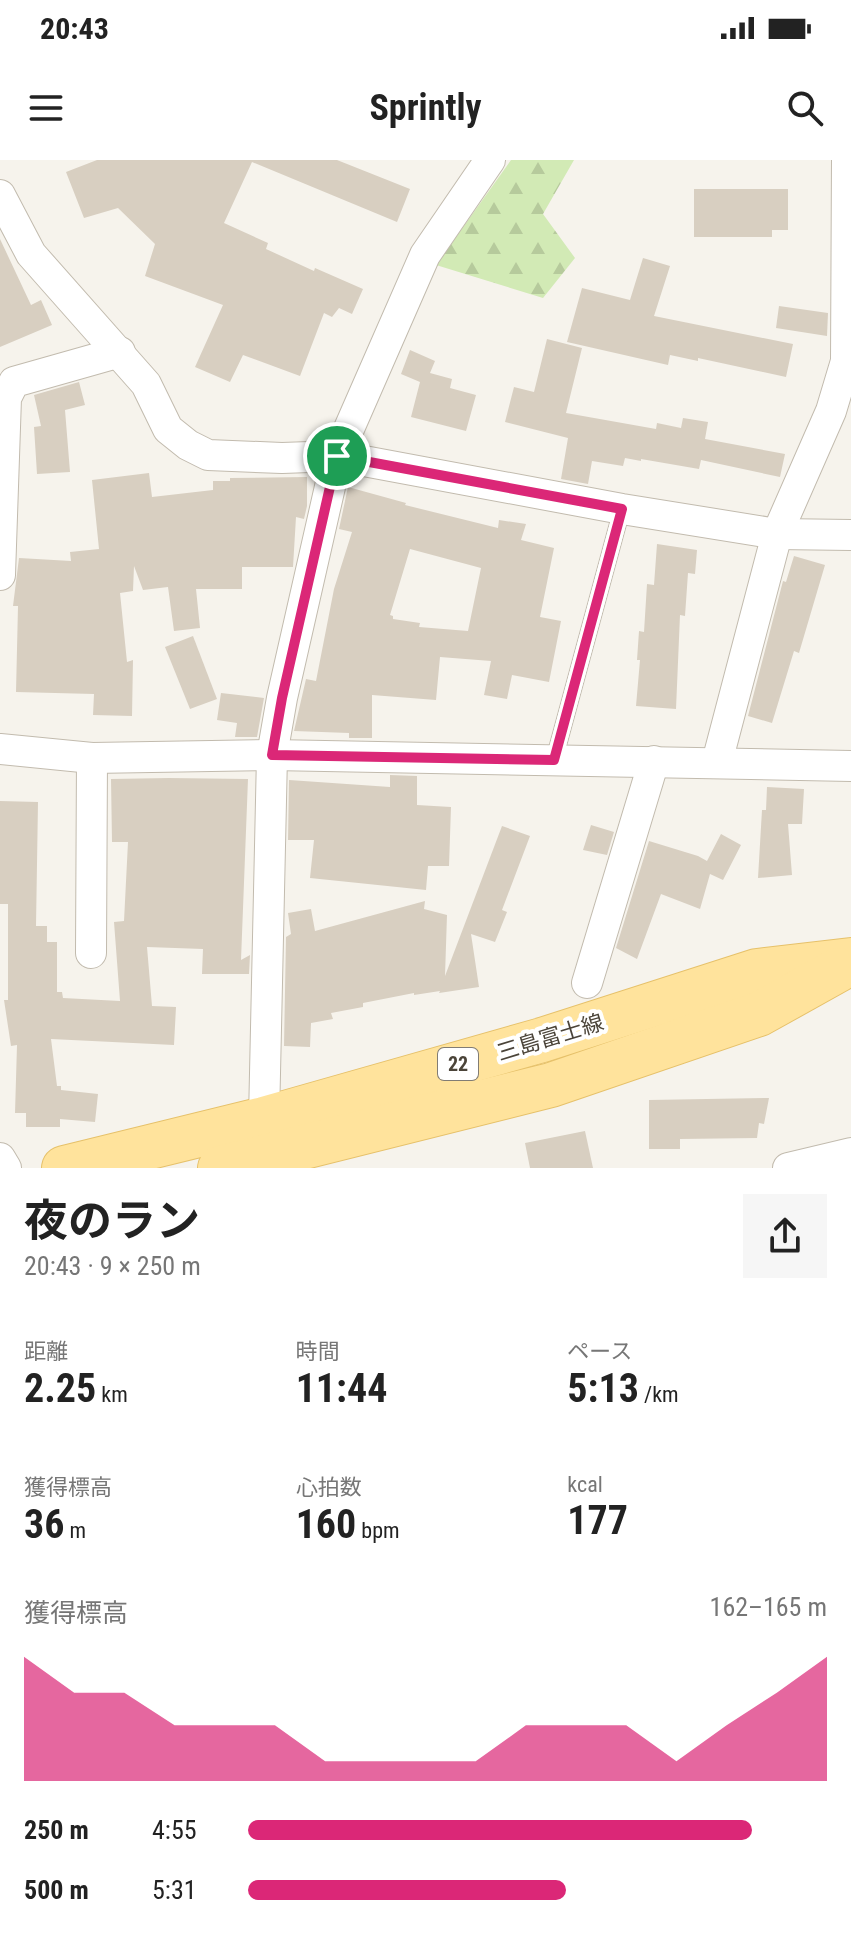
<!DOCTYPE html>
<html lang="ja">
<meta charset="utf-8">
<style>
:root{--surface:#fff;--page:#f6f6f6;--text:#222;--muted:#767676;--accent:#db2777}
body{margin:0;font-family:"Roboto Condensed","Noto Sans JP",sans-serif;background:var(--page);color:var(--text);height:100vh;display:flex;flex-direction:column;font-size:30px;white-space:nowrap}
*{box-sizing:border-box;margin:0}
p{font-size:26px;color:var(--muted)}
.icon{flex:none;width:44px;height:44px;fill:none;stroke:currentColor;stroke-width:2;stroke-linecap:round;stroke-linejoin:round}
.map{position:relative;height:1008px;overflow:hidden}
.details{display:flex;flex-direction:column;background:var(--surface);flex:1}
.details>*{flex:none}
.pin{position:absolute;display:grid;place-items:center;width:68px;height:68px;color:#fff;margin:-34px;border:4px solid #fff;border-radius:50%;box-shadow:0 2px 8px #0007}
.round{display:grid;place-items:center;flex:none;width:84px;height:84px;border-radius:0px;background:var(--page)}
.head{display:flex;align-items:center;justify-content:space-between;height:136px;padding:0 24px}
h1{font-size:44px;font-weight:700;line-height:60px}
.stats{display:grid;grid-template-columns:repeat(3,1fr);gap:12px;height:136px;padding:8px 24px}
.stats div{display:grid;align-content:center}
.stats b{font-size:40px;font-weight:700}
.stats small{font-size:22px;font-weight:400}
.stats p{font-size:22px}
.chart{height:224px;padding:16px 24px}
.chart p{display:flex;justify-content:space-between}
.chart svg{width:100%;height:144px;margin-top:8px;fill:var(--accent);opacity:.7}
ul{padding:0 24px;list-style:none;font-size:26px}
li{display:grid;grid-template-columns:128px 96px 1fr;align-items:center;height:60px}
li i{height:20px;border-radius:10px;background:var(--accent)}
.status{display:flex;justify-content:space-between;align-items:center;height:56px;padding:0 40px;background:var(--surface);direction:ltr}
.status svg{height:22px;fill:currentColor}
header{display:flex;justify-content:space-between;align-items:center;height:104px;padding:0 24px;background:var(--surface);font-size:36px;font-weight:700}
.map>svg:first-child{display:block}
.forest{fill:url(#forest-firs)}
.building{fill:#d8cfc1;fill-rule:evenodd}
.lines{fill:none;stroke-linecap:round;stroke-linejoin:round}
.lane-casing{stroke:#c2bbae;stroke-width:18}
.street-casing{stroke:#c2bbae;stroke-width:32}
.primary-casing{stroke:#e6c16a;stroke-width:46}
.lane{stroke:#fff;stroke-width:16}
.street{stroke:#fff;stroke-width:30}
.primary{stroke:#ffe39c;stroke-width:44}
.route-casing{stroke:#fff;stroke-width:16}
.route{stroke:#db2777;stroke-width:10}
.labels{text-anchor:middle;stroke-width:8;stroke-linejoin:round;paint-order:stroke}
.shield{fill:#fff;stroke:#817c74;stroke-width:2}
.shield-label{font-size:20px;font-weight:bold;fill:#4b4439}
.street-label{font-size:22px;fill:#4b4439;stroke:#fff}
</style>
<div class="status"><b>20:43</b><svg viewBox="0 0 49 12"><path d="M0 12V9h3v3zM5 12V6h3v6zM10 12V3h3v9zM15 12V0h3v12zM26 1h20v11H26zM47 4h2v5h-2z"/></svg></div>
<header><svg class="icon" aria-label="menu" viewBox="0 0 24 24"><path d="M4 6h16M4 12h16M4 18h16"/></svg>Sprintly<svg class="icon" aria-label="search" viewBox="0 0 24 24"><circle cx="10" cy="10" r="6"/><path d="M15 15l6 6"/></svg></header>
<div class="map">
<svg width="851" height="1008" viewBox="0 0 851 1008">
<defs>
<pattern id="forest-firs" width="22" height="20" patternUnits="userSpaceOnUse" patternTransform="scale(2)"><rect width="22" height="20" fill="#d2eab5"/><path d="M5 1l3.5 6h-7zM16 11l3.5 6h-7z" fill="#b6ca9c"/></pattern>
</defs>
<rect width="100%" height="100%" fill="#f6f3ec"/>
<polygon class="forest" points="511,0 574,0 543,54 575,98 543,138 436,105"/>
<g class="building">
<polygon points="97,0 337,0 410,29 397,62 252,2 224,63 268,83 266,89 314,111 315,108 363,129 352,154 339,148 332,157 324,153 300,216 243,195 230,222 195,207 223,145 145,116 155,84 118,48 84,58 66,12"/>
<polygon points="694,29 788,29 788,70 772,70 772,77 694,77"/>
<polygon points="0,79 31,145 41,140 52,165 0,187"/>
<polygon points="643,98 670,106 654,156 793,184 786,217 698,198 698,201 670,195 668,205 567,182 582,128 630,140"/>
<polygon points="779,146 828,153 827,176 776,168"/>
<polygon points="547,179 582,188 566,253 656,269 657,263 681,268 683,258 708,262 705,279 785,294 780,317 701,300 699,309 641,299 641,301 625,298 623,306 592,301 588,324 561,319 568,278 505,262 514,227 534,232"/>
<polygon points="410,190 435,201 430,213 452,219 450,228 476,235 466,271 411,257 420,222 401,214"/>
<polygon points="79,222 85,245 65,250 70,312 37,314 34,267 41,266 34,235"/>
<polygon points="149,313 152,337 213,330 213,321 230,321 230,318 307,317 307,346 304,359 296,357 293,407 242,407 242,429 196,429 200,468 174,471 168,427 143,430 134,406 133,431 120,433 127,502 133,500 132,556 93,555 94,534 16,532 18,446 13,446 19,398 71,401 70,392 99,389 92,320"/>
<path d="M348,327L406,343L405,345L498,368L499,360L526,364L521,380L554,388L540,457L561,461L549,522L512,515L507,539L484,535L491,501L440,497L436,540L372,535V578H349V573L294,571L306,519L316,521L334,429L352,372L339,369ZM410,389L481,408L468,471L419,467L420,463L393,459V456L390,455Z"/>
<polygon points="657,384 697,390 695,414 688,413 685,456 680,455 676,549 636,546 640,500 637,500 639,471 644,472 647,424 654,425"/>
<polygon points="794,396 825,405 799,493 794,491 772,563 748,556 783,421 786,422"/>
<polygon points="193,476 217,539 190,549 165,487"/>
<polygon points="221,533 264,538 257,577 235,577 237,563 217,560"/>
<polygon points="390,615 417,616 417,645 451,647 449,706 428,706 426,730 310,718 314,680 288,680 289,620 390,627"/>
<polygon points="169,618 248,619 241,800 250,795 249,814 202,814 203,789 147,787 152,846 176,847 174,885 51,879 57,926 61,926 61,930 98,934 95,962 60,959 60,967 26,967 26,953 15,953 17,885 11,886 4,840 8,840 8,744 0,744 0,641 38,642 36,766 47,766 47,782 57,782 57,832 62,832 63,838 120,841 114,762 124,761 128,682 112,682 111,619"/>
<polygon points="767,627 804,629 802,664 788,664 792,715 758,718 762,650 766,650"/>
<polygon points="591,665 614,672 607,695 583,690"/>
<polygon points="502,666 530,676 502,750 507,752 495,782 471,774 479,827 439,833 440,831 414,835 414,833 363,843 363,847 331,853 333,859 311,863 310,887 284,886 286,777 291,774 288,753 311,749 315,771 425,741 424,749 447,755 445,816"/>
<polygon points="721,674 741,685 723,720 710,714 700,749 661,734 637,799 616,788 649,681 698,696 707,701"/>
<polygon points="769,938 764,964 759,963 757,978 680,979 680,989 649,989 649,940"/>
<polygon points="585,971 593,1008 530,1008 525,983"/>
</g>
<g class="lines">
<g class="lane-casing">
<polyline id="lane" points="554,600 622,349"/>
</g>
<g class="street-casing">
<g id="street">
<polyline points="0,35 31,94 146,224 168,269 188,285 208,295 282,298 337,296 622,349 777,374 851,375"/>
<polyline points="0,415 6,238 14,222 120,192"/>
<polyline points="0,589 92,598 272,595 851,606"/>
<polyline points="717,602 777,374 831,251 846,201 847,0"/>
<polyline points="91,793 92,598"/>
<polyline points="587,823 654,601"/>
<polyline points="264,959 272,595 282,538 337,296 425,95 490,0"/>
<polyline points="0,998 6,1008"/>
<polyline points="788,1008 851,993"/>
</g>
</g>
<g class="primary-casing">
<g id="primary">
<polyline points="64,1008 264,959 542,880 757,811 851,800"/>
<polyline points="220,1008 551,925 759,854 838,810"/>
</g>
</g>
<use href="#lane" class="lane"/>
<use href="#street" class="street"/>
<use href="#primary" class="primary"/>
</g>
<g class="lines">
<g class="route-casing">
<polygon id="route" points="337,296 622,349 554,600 272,595 282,538"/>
</g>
<use href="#route" class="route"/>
</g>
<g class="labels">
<rect class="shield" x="438" y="888" width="40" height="32" rx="6"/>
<g class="shield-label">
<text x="458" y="911">22</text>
</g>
<g class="street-label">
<text transform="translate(550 877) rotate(-17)" y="8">三島富士線</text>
</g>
</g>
</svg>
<div class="pin" style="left:337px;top:296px;background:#1e9e55"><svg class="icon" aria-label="arrive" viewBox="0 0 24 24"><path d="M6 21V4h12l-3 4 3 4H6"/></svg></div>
</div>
<section class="details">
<div class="head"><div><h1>夜のラン</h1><p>20:43 · 9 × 250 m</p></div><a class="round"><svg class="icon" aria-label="share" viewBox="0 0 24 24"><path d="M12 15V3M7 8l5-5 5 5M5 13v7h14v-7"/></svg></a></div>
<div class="stats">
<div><p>距離</p><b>2.25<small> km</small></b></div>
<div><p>時間</p><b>11:44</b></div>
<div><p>ペース</p><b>5:13<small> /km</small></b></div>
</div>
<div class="stats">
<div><p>獲得標高</p><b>36<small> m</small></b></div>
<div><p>心拍数</p><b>160<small> bpm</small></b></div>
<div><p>kcal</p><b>177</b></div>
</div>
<div class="chart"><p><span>獲得標高</span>162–165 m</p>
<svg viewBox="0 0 160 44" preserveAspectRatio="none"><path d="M0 44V6L10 17L20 17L30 27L40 27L50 27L60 38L70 38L80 38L90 38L100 27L110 27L120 27L130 38L140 27L150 17L160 6V44z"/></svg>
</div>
<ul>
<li><b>250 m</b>4:55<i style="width:87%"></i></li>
<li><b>500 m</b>5:31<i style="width:55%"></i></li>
</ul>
</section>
